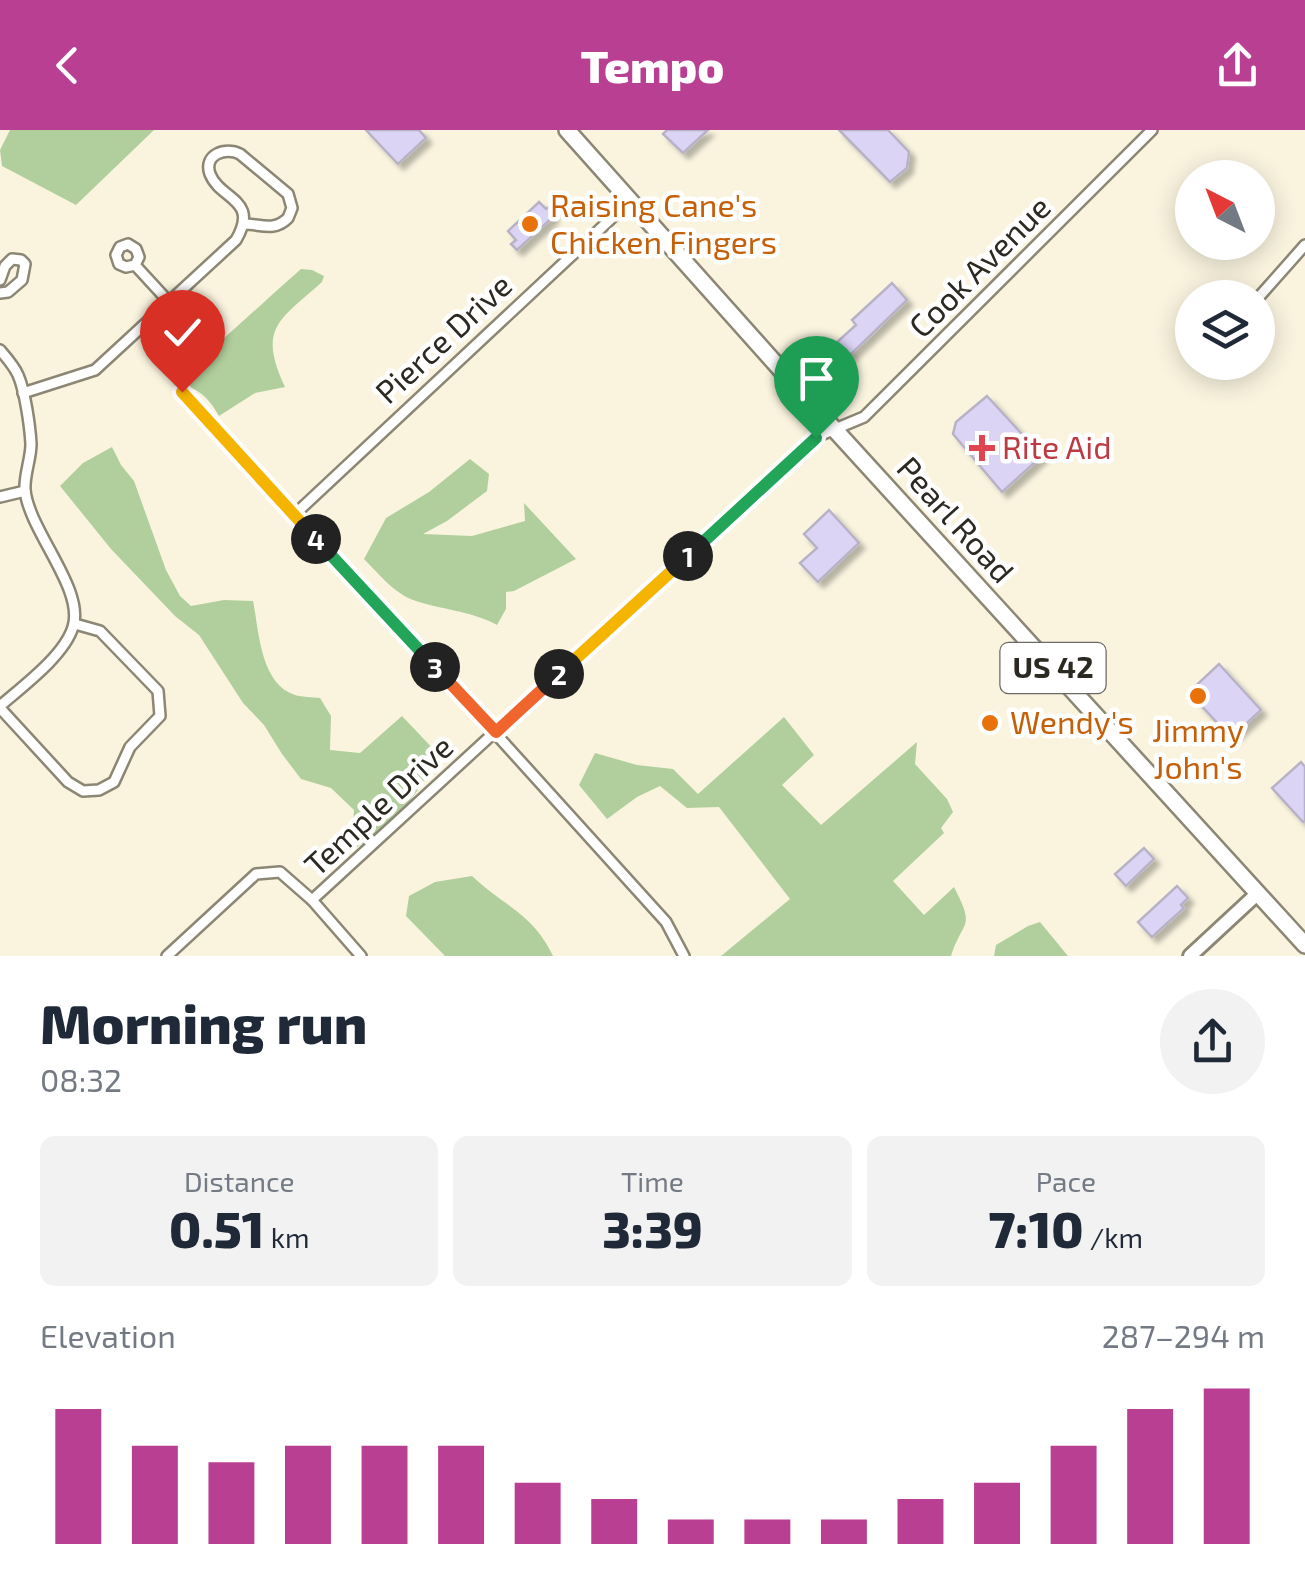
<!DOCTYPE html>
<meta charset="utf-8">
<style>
:root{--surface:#fff;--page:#f2f2f3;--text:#1f2937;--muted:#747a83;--accent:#b93f93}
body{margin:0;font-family:"Exo 2",sans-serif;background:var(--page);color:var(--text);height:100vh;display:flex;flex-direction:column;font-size:38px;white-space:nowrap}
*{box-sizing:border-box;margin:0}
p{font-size:32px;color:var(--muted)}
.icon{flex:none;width:55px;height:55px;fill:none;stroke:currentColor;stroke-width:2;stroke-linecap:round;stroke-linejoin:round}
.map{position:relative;height:826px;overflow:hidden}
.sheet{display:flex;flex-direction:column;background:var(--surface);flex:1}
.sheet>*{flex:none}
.needle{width:65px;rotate:318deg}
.fabs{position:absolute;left:1175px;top:30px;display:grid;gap:20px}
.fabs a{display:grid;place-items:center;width:100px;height:100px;border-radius:50%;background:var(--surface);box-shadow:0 5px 25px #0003;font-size:50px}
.pin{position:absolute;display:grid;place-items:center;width:85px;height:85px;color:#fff;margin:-102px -42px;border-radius:50% 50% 50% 0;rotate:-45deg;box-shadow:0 0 10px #0007}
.pin .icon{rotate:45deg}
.km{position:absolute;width:50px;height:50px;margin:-25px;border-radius:50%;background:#222;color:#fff;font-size:28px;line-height:50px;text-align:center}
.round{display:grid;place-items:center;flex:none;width:105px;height:105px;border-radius:52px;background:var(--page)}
.overview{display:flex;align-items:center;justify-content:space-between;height:170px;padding:0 40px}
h1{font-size:55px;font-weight:800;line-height:75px}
.stats{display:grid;grid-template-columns:repeat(3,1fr);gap:15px;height:170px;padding:10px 40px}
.stats div{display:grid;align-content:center;border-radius:15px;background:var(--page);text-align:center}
.stats b{font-size:50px;font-weight:800}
.stats small{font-size:28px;font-weight:400}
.stats p{font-size:28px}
.chart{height:280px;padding:20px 40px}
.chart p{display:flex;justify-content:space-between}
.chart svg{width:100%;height:180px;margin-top:10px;stroke:var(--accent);stroke-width:6}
header{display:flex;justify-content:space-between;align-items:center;height:130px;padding:0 40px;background:var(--accent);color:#fff;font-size:45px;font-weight:800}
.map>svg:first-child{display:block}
.green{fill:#b1cf9c}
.building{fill:#dcd4f5;stroke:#b7b2c6;stroke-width:2.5;filter:url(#shadow)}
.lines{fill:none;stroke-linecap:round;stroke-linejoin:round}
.street-casing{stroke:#8c8774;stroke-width:14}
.secondary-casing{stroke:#8c8774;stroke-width:18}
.primary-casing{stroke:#8c8774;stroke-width:20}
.street{stroke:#fff;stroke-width:9}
.secondary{stroke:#fff;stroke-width:12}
.primary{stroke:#fff;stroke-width:15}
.split-1-casing{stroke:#fff;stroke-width:20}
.split-2-casing{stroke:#fff;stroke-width:20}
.split-3-casing{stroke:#fff;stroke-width:20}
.split-4-casing{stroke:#fff;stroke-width:20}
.split-5-casing{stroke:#fff;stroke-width:20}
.split-1{stroke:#22a559;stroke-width:12}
.split-2{stroke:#f5b400;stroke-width:12}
.split-3{stroke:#f0652b;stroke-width:12}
.split-4{stroke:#22a559;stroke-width:12}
.split-5{stroke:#f5b400;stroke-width:12}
.food-dot{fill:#e8710a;stroke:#fff;stroke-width:4}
.health-dot{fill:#e0444e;stroke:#fff;stroke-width:4}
.labels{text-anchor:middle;stroke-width:9;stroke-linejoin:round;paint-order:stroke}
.shield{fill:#fff;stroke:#6b6964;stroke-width:2.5}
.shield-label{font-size:30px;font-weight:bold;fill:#2b2921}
.food-label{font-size:32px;fill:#c56008;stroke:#fff;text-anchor:start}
.street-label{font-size:32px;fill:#2b2921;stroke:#fff}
.health-label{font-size:32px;fill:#be3a42;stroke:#fff;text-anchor:start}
</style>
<header><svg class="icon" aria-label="back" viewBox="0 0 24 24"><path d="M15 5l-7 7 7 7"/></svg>Tempo<svg class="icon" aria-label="share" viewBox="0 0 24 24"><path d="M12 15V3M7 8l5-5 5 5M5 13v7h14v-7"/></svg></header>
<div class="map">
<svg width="1305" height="826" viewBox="0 0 1305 826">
<defs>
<filter id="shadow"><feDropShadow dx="5.5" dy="5.5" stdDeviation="2.5" flood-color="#0004"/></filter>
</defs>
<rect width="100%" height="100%" fill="#faf4df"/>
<g class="green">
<polygon points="10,0 154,0 76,75 2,36 0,20"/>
<path d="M301,139L312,140L324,146L322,152C280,190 257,197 285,257L255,263L219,286C212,274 206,265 192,258L182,262L172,261L177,249C219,214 259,176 301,139Z"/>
<path d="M112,317L121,335L134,351L166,440L180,466L191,476L224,470L253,471C259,500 260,554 295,565C302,567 312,567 320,568L331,586L330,620L360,623L402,586L439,625L420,657L394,693L354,719L352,712L354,680L331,658L301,649L282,624L264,595L243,573L199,505L175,486L111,419L60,356L83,333Z"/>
<path d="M470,329L489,344L487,361L447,391L423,404L472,406L525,391L524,373L576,429L514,461L506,462V479L497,495C469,480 441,480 413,470C394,463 378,443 364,429L386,388L429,362Z"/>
<path d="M784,587L814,625L782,655L821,695L917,612L915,634L947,669L953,682L941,698L944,703L893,751L924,785L954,757C976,800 963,788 951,826H721L790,769L719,677L687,678L660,656L637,667L607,689L579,655L595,623L637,635L673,639L698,664Z"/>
<path d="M472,746C504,776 533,784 553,826H445L406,786L409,766L435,752Z"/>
<polygon points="1040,792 1068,826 994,826 996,815 1028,796"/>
</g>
<g class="building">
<polygon points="366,0 419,0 426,8 398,34"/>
<polygon points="667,0 708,0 683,23 663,4"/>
<polygon points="839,0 888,0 909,22 907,38 890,52"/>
<polygon points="539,72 546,79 549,77 553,81 550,84 553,87 517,120 511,114 516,110 508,101"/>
<polygon points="892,153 907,170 849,226 836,213 856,195 852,190"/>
<polygon points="987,266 1042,326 1002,362 953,304 956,292"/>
<polygon points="829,380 859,413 818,452 800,433 817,418 804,404"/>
<polygon points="1219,534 1261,580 1231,608 1189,562"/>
<polygon points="1301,632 1305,637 1305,691 1303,692 1272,658"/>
<polygon points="1144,718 1154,729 1126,756 1115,744"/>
<polygon points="1177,756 1188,768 1181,775 1184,778 1152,807 1138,792"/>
</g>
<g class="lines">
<g class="street-casing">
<g id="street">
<polyline points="135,135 139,127 136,119 128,114 120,117 116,125 119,134 126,137 135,135 169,172"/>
<polyline points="0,150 5,136 12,129 21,130 25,134 22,150 8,162 0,163"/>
<polyline points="1258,168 1305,115"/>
<path d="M0,220C6,227 14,236 18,245C25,261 30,296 31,314C31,329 24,345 25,360C29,401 85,459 73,497C64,526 23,556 0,576"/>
<polyline points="182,262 495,603 666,792 684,826"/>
<path d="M23,263L95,240L236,110C260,69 220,70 210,44C203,24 226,17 240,24L288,64L292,78L288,88C274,102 261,94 244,94"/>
<polyline points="0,367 25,361"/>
<polyline points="294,385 630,71"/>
<polyline points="0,578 68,652 83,661 99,660 114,652 130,617 160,586 158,561 100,501 75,494"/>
<polyline points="312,770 816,307 864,287 1152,0"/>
<polyline points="167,826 256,744 280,742 312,770 361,826"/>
</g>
</g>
<g class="secondary-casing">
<polyline id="secondary" points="1190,826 1258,763"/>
</g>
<g class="primary-casing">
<polyline id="primary" points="567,0 815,278 1305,815"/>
</g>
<use href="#street" class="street"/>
<use href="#secondary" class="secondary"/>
<use href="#primary" class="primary"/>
</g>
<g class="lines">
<g class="split-1-casing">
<polyline id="split-1" points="688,426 816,308"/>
</g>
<g class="split-2-casing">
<polyline id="split-2" points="559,544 688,426"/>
</g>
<g class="split-3-casing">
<polyline id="split-3" points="435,537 496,602 559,544"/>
</g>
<g class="split-4-casing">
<polyline id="split-4" points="316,409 435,537"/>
</g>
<g class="split-5-casing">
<polyline id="split-5" points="182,262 316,409"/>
</g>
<use href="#split-1" class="split-1"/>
<use href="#split-2" class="split-2"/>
<use href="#split-3" class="split-3"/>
<use href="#split-4" class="split-4"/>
<use href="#split-5" class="split-5"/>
</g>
<g class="food-dot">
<circle cx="530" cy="94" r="10"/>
<circle cx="1198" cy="566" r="10"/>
<circle cx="990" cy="593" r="10"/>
</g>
<path class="health-dot" d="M977 303h10v10h10v10h-10v10h-10v-10h-10v-10h10z"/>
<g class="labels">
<rect class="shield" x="1000.5" y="513" width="105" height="50" rx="8"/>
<g class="shield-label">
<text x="1053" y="548">US 42</text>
</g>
<g class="food-label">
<text x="550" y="87">Raising Cane's<tspan x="550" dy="37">Chicken Fingers</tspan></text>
<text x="1010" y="604">Wendy's</text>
<text x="1198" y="612" text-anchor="middle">Jimmy<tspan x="1198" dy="37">John's</tspan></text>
</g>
<g class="street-label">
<text transform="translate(980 137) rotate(-45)" y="11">Cook Avenue</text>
<text transform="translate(444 209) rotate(-43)" y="11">Pierce Drive</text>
<text transform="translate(955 390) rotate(48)" y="11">Pearl Road</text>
<text transform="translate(379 676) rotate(-43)" y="11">Temple Drive</text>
</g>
<g class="health-label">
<text x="1002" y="329">Rite Aid</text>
</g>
</g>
</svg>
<div class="fabs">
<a><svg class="needle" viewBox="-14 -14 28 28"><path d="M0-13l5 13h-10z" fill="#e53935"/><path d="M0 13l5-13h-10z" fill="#747a83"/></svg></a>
<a><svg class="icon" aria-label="layers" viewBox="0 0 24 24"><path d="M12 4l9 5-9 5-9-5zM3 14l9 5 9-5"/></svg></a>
</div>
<div class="pin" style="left:816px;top:308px;background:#1e9e55"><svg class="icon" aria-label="arrive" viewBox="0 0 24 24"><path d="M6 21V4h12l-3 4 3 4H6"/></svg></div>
<div class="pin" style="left:182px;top:262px;background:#d93025"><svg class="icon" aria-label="check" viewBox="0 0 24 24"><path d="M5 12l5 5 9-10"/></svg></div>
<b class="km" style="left:688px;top:426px">1</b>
<b class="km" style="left:559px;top:544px">2</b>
<b class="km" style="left:435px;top:537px">3</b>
<b class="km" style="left:316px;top:409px">4</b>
</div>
<section class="sheet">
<div class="overview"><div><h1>Morning run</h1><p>08:32</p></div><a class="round"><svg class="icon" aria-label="share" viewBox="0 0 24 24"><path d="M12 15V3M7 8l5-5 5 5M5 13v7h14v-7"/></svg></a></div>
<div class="stats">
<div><p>Distance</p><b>0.51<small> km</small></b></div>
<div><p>Time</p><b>3:39</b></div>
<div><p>Pace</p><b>7:10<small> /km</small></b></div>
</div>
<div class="chart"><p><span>Elevation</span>287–294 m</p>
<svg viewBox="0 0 160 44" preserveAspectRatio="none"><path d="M5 44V11M15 44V20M25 44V24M35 44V20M45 44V20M55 44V20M65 44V29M75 44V33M85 44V38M95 44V38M105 44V38M115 44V33M125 44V29M135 44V20M145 44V11M155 44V6"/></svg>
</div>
</section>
